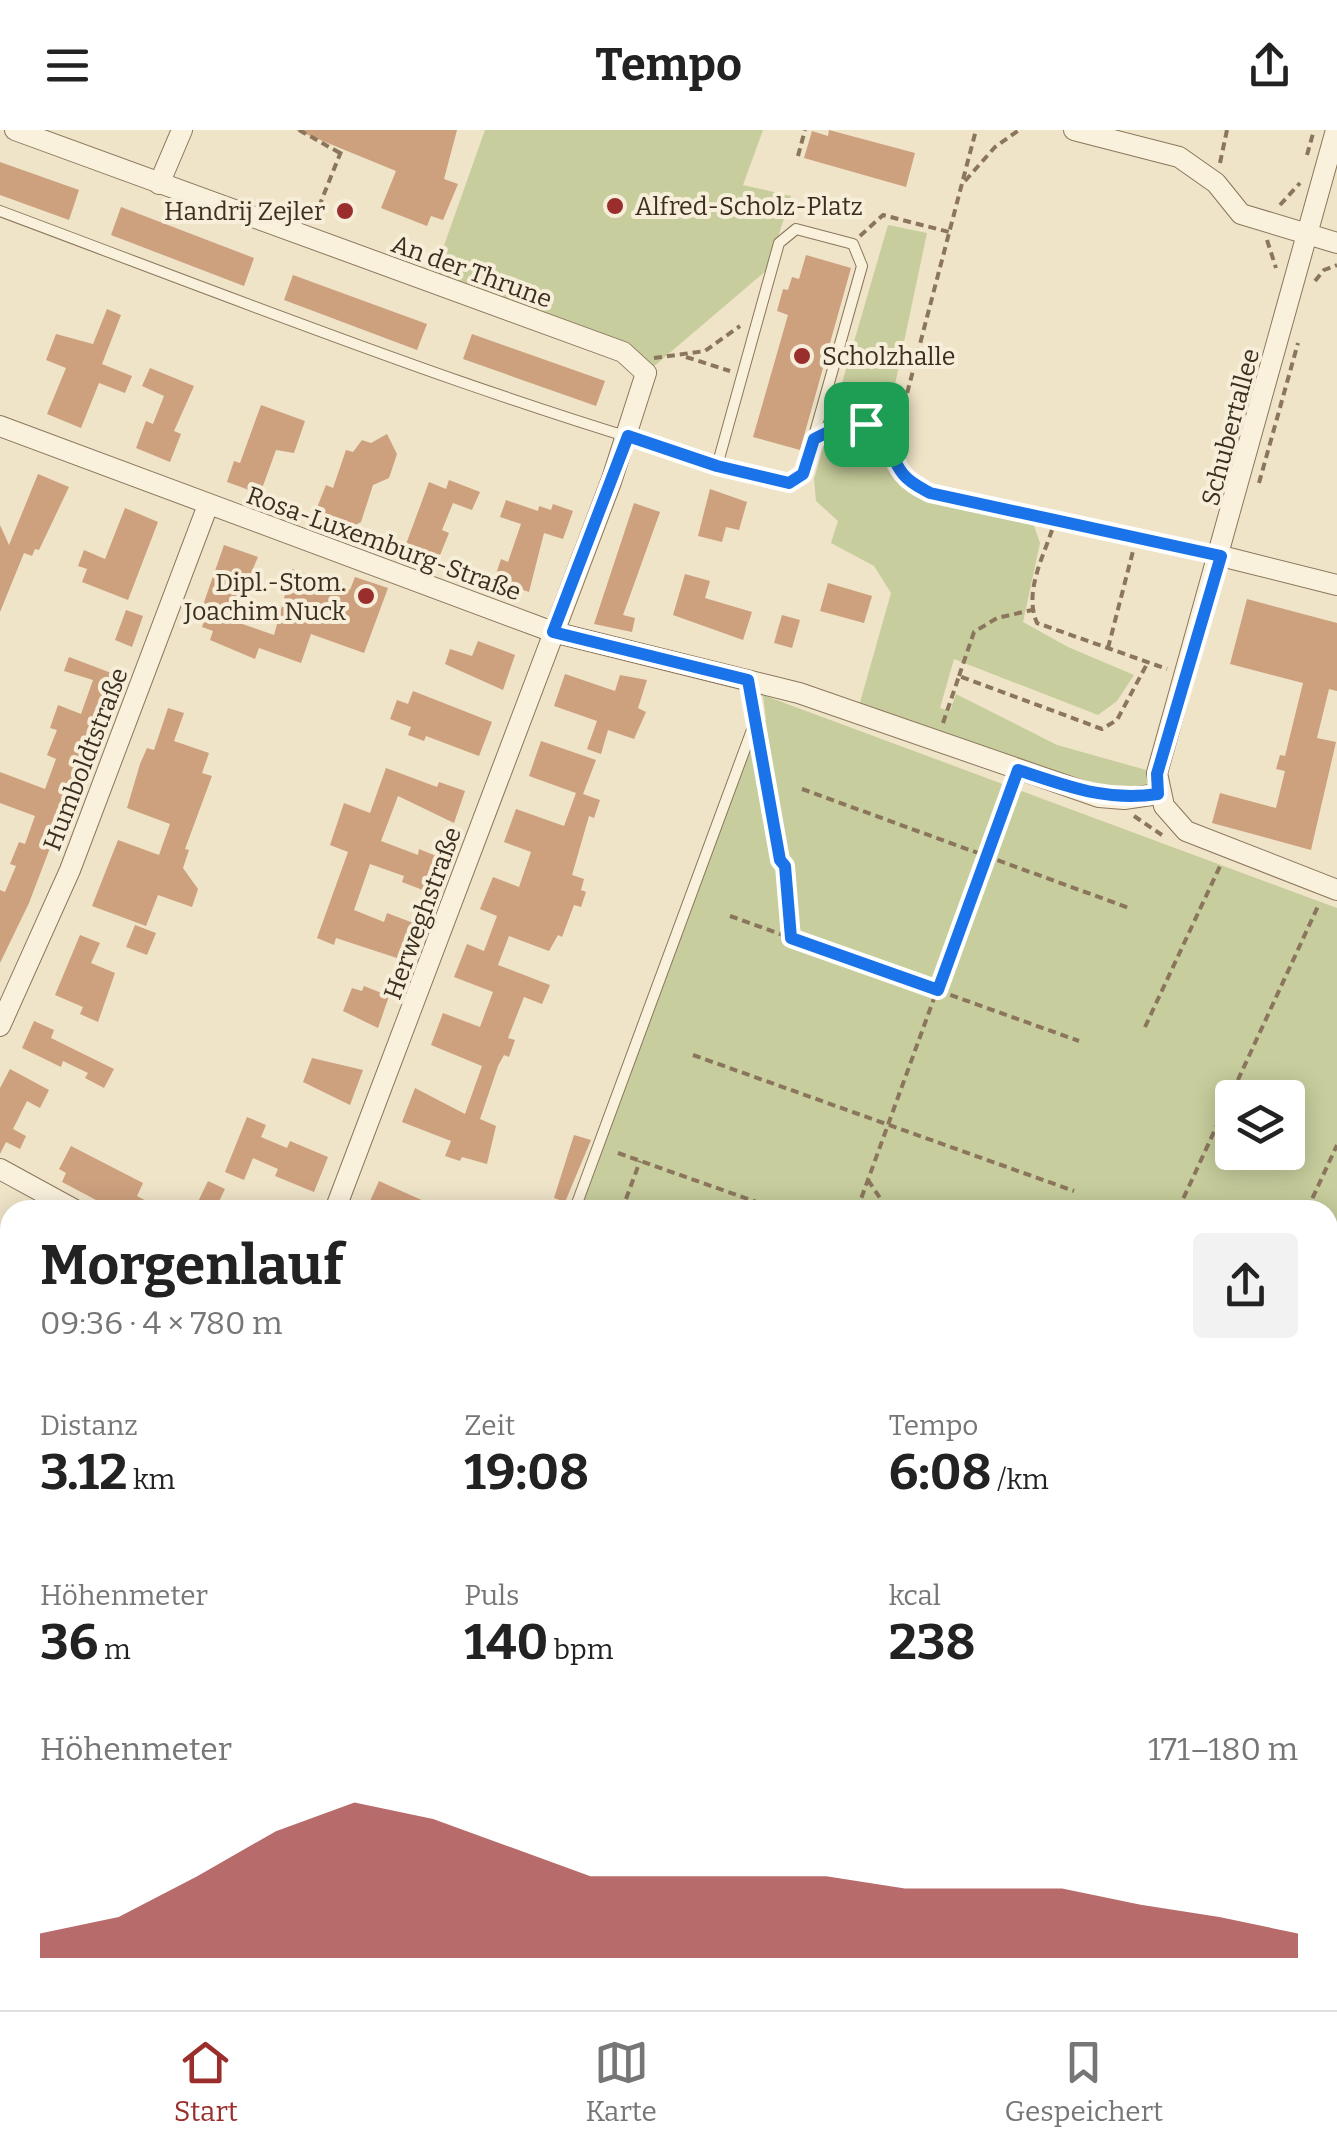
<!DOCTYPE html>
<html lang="de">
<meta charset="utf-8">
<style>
:root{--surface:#fff;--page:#f2f2f2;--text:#222;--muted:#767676;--line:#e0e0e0;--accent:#9a2e2d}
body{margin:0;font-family:Bitter,serif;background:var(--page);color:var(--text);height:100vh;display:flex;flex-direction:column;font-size:38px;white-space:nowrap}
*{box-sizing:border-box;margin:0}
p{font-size:32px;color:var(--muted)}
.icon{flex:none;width:55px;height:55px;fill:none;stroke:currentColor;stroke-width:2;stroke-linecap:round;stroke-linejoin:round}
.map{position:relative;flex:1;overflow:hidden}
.panel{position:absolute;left:0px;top:1070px;width:1338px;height:810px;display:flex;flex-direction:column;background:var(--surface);border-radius:30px 30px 0 0;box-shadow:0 5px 25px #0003}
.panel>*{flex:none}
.tools{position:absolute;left:1215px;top:950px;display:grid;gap:20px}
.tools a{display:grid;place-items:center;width:90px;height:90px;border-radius:10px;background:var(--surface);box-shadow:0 5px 25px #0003;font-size:50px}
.pin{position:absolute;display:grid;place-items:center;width:85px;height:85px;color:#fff;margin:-42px;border-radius:20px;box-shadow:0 5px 15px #0006}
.round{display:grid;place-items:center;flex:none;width:105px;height:105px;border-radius:10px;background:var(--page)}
.summary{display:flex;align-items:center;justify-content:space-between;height:170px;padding:0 40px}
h1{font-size:55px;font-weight:700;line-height:75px}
.figures{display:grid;grid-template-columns:repeat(3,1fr);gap:15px;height:170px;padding:10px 40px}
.figures div{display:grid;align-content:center}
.figures b{font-size:50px;font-weight:700}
.figures small{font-size:28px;font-weight:400}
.figures p{font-size:28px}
.chart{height:280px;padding:20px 40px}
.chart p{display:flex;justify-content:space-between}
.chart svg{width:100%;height:180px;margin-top:10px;fill:var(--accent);opacity:.7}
header{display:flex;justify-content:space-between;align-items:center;height:130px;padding:0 40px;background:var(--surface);font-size:45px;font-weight:700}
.dock{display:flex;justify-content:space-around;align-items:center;height:140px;border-top:2px solid var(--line);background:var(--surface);font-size:28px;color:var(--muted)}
.dock a{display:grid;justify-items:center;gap:5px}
.dock .active{color:var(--accent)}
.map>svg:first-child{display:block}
.green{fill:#c7cd9c;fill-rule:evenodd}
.building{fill:#cda07e}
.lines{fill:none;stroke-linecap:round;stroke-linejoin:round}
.service-casing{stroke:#8b765d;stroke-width:12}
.minor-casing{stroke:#8b765d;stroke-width:22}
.path{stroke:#8b765d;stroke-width:4;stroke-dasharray:8 5;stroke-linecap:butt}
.service{stroke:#f9f1dc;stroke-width:10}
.minor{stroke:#f9f1dc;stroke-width:20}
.route-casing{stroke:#fff;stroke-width:20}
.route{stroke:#1a73e8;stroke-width:12}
.poi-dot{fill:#9a2e2d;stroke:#f6eed8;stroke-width:4}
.labels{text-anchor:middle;stroke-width:8;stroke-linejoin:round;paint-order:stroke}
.poi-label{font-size:25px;fill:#3c2e20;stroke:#f6eed8;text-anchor:start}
.street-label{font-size:25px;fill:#3c2e20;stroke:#f6eed8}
</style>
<header><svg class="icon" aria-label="menu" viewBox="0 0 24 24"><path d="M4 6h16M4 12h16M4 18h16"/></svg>Tempo<svg class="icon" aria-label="share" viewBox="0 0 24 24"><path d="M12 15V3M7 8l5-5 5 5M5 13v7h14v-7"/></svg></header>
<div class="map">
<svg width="1337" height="1880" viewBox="0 0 1337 1880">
<rect width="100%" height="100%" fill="#efe4c8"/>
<g class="green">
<polygon points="485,0 763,0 743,55 791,66 768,139 646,243 638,231 431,152"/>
<polygon points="888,95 927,103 882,316 908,361 1032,390 1040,413 1023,492 1068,517 1134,545 1117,571 1098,585 954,529 940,578 950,581 956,564 1057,615 1157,643 1157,664 1123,669 857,583 891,463 874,436 831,413 838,391 816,371 814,349"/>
<path d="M763,565L1337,778V1880H0V1746L10,1737V1870H1328V1080H570L756,589L766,590ZM1232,968H1288V1022H1232Z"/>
</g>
<g class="building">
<polygon points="296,0 457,0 444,49 458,54 443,90 431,86 427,96 381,78 396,41"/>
<polygon points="829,0 915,23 906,57 804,28 812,1 828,6"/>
<polygon points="0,32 79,60 69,90 0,65"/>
<polygon points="121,77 254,128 244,156 111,105"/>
<polygon points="806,125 851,138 800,320 753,307 788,185 777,181 783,159 788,160 792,147 799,149"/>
<polygon points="293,145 427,194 417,220 284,170"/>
<polygon points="107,179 121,185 102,234 132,246 125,263 99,253 81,298 47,284 66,238 46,230 56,204 93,214"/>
<polygon points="472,204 605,251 596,276 463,229"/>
<polygon points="150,238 194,256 174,301 181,304 170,332 136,318 146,291 153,294 164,266 142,256"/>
<polygon points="261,275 305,291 294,323 276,320 260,364 227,352 234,331 240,333"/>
<polygon points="387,304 397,324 389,348 373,355 361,392 350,398 314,385 326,355 333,358 346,320 353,322 362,310 371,313"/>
<polygon points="38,344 69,357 39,420 35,419 32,426 24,423 0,482 0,395 9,415"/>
<polygon points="449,350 480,362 472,380 453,373 442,400 449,403 438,430 405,417 429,352 446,359"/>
<polygon points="710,359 747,372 739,400 726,397 722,412 698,406"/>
<polygon points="506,370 538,381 539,376 551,380 553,374 573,381 563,409 544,403 529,462 494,450 501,429 508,432 521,394 500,387"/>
<polygon points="634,373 660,382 623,485 635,488 632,502 594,494"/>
<polygon points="125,378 158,392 128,470 82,452 87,439 78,436 84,420 105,429"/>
<polygon points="224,415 258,427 231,490 274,505 292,439 350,460 355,447 388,458 364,523 311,504 301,533 259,518 255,529 210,510 213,501 202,497 209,477 203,475"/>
<polygon points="685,444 710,451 705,468 752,482 743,510 673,485"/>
<polygon points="828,453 872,466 864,493 820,481"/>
<polygon points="1247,469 1337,493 1337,561 1329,559 1317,608 1336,612 1311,720 1212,693 1220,663 1276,678 1285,641 1276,639 1280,625 1285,626 1303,553 1230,534"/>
<polygon points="126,480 143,486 132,517 115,510"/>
<polygon points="782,485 800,490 792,518 774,513"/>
<polygon points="478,511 515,525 503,560 445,534 450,519 472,526"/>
<polygon points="69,527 127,549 123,561 116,558 113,567 104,564 93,596 103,599 96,620 77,647 29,773 0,833 0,760 5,762 16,736 10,734 19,712 25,714 35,686 0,673 0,642 45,659 56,629 47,625 57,600 50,598 58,575 81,584 93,550 64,541"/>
<polygon points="565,544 615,561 620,545 647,550 638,578 646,582 634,609 608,600 601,624 587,619 597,591 554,576"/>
<polygon points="413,561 492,592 479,626 426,606 424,611 408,605 411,597 390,589 397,570 408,574"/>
<polygon points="168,578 184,583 174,611 209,623 202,643 212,646 185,719 189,720 183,738 198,759 192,777 158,765 146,796 92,776 118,710 159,725 170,694 127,678 140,634 147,618 154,620"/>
<polygon points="541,611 596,630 583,664 600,670 594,688 589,686 572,745 584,749 581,760 586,762 581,777 574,775 562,807 558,805 549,821 509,806 498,835 550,855 542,874 524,867 508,908 515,910 509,927 504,925 498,936 480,989 496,996 487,1034 462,1027 460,1031 445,1026 451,1011 402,992 415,958 465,984 482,936 431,915 443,883 480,897 493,862 454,847 467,814 484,821 497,786 480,779 493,747 519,757 531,722 504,712 516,679 564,696 576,663 529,646"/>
<polygon points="386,638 437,657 439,652 465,661 454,693 398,666 381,711 418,725 419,719 441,728 428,762 402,752 404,746 370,734 354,780 384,792 387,783 416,794 403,830 336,808 334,815 317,808 348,722 330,715 344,673 370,683"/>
<polygon points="135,795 156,803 147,825 126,817"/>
<polygon points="80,805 100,813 91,833 115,843 98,892 80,884 83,877 55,865"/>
<polygon points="364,856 389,866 378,898 343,881 352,858 362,861"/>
<polygon points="34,891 54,900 51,908 114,939 104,958 85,948 88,943 63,931 61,937 22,918"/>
<polygon points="312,928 363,940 350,975 303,952"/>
<polygon points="10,939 49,960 40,978 27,971 13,999 26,1006 20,1019 6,1012 0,1024 0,958"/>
<polygon points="247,987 266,995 261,1007 287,1018 290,1011 328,1027 314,1062 275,1046 278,1039 253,1028 244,1050 225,1042"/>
<polygon points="574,1005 591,1010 565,1072 554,1068"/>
<polygon points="71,1016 143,1053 137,1066 164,1080 115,1080 62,1052 66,1043 59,1039"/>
<polygon points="208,1051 225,1059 215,1080 194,1080"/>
<polygon points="379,1051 444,1080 366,1080"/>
</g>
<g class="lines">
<g class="service-casing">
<g id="service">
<path d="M0,81C260,178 520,283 789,353L803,345L862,136L853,114L796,99L779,113L717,336"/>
<polyline points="983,372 1220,426"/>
<polyline points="749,551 787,747"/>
<polyline points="569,1080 576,1076 756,589"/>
<polyline points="1328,1205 1337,1137"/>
<polyline points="1328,1401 1337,1402"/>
<polyline points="1328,1464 1337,1498"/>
<polyline points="0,1745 10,1737"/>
</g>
</g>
<g class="minor-casing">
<g id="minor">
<polyline points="15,0 623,222 646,243 611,352 335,1080"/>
<polyline points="1074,0 1179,27 1216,53 1241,84 1337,113"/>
<polyline points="1336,0 1157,643 1164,676 1186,701 1337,760"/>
<polyline points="159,54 182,0"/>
<polyline points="0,296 553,502 799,563 1099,667 1124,669 1158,664"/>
<polyline points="1221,426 1337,455"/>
<polyline points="0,896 70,740 208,375"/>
<polyline points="0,1039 75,1080"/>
<polyline points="0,1369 10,1374"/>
<polyline points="0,1563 10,1554"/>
</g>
</g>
<g class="path">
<polyline points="299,0 340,23"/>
<polyline points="1307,25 1314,0"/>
<polyline points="798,26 805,0"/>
<polyline points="1220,33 1227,0"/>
<polyline points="965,51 995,17 1019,0"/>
<polyline points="1280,75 1300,53"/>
<polyline points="314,89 342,19"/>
<polyline points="860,106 883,85 949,102"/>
<polyline points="1267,110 1276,138"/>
<polyline points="1315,151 1324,140 1337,135"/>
<polyline points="686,227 730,241"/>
<polyline points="654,228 705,221 740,196"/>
<polyline points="833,296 866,294 893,317"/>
<polyline points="1259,353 1298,213"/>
<path d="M968,371C927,367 905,357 893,317L976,0"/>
<path d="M1052,400C1042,430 1024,463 1037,493L1167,539"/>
<polyline points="1108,518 1133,421"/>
<polyline points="959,546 974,502 997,488 1032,480"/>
<polyline points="943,593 959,546 1102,599 1117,590 1148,532"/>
<polyline points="802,659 1129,778"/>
<polyline points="1134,686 1162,705"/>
<polyline points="788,762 791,807"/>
<polyline points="730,786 1079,911"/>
<polyline points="1145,897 1221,734"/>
<polyline points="693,925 1074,1061"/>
<polyline points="618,1023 779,1080"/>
<polyline points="868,1050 888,1080"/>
<polyline points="626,1069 640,1031"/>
<polyline points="857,1080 1012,654"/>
<polyline points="1178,1080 1319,774"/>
<polyline points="1307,1080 1337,1015"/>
<polyline points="0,1218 10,1223"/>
<polyline points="0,1412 10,1424"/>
<polyline points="10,1440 10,1446"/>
<polyline points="1328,1528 1337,1524"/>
<polyline points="1328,1641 1337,1636"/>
<polyline points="0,1833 10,1846"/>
<polyline points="0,1849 10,1848"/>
<polyline points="27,1870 34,1880"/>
<polyline points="154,1870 164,1880"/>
<polyline points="329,1870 379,1880"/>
<polyline points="918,1870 967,1880"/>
<polyline points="1316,1870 1325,1880 1337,1880"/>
<polyline points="447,1880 449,1870"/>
<polyline points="873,1880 875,1870"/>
</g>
<use href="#service" class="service"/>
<use href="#minor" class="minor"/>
</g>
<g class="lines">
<g class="route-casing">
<path id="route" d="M848,292C896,296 882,317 903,344C910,353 921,358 930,363L1221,426L1157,644L1158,664C1106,672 1067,656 1018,640L938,860L791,808L785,736L780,730L748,550L553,502L628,306L717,336L789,353L803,344L814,309Z"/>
</g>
<use href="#route" class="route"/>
</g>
<g class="poi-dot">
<circle cx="615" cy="76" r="10"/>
<circle cx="345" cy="81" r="10"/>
<circle cx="802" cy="226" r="10"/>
<circle cx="366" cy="466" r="10"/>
</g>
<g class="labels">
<g class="poi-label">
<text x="635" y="85">Alfred-Scholz-Platz</text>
<text x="325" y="90" text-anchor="end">Handrij Zejler</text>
<text x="822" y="235">Scholzhalle</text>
<text x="346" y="461" text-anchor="end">Dipl.-Stom.<tspan x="346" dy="29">Joachim Nuck</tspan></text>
</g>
<g class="street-label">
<text transform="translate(472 141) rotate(20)" y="9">An der Thrune</text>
<text transform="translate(1230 297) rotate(-75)" y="9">Schubertallee</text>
<text transform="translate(384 413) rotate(20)" y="9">Rosa-Luxemburg-Straße</text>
<text transform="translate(85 629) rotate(-69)" y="9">Humboldtstraße</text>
<text transform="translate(422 783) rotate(-70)" y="9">Herweghstraße</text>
</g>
</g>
</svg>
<div class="tools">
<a><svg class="icon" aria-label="layers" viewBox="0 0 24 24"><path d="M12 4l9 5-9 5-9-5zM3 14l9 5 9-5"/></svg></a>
</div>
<div class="pin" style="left:866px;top:294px;background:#1e9e55"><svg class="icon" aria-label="arrive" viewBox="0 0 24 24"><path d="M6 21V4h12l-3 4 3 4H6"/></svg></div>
<section class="panel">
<div class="summary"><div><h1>Morgenlauf</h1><p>09:36 · 4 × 780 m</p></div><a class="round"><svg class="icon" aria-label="share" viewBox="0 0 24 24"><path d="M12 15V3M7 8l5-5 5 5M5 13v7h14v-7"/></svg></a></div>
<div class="figures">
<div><p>Distanz</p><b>3.12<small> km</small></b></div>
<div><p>Zeit</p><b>19:08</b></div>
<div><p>Tempo</p><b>6:08<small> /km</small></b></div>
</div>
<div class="figures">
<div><p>Höhenmeter</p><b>36<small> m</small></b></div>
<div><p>Puls</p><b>140<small> bpm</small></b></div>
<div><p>kcal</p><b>238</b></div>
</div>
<div class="chart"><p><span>Höhenmeter</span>171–180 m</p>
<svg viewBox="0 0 160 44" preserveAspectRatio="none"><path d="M0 44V38L10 34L20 24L30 13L40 6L50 10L60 17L70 24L80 24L90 24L100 24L110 27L120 27L130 27L140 31L150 34L160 38V44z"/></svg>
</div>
</section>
</div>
<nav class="dock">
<a class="active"><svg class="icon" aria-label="home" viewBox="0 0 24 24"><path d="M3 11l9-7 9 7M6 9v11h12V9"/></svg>Start</a>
<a><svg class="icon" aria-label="map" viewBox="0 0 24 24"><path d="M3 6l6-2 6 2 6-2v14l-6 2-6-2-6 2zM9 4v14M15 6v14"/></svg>Karte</a>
<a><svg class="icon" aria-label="saved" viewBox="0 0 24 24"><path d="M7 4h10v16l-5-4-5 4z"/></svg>Gespeichert</a>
</nav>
